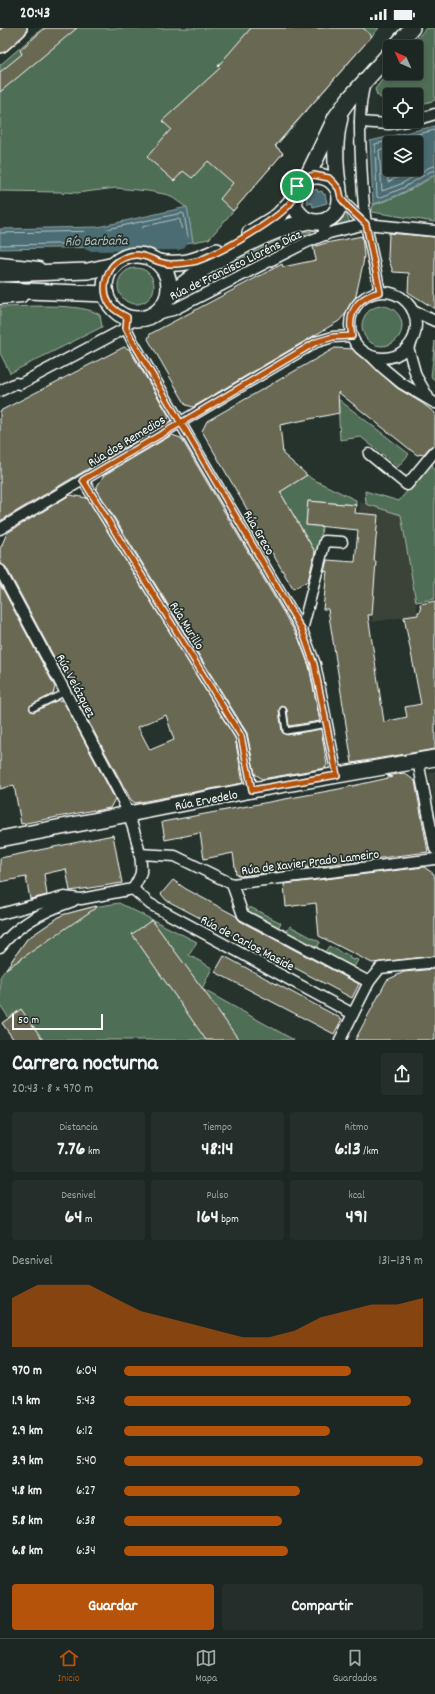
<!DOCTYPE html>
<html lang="es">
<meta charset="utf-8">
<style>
:root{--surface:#1c2622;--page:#252e2a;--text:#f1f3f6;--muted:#a0a5a5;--line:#3a4340;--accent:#b45309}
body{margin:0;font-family:Dekko,sans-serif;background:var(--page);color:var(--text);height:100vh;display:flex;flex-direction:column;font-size:15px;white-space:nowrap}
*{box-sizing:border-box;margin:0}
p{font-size:13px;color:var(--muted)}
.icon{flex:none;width:22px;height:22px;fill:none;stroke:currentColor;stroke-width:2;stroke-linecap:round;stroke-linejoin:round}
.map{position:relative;height:1012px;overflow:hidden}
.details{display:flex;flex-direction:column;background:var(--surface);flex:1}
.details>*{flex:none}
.needle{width:26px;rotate:315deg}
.fabs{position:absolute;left:383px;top:12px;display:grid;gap:8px}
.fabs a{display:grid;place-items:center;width:40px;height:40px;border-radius:4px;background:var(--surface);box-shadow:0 2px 6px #0003,0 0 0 1px var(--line);font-size:20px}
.scale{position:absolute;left:12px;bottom:10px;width:91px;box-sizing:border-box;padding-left:4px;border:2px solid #fff;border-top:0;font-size:11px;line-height:14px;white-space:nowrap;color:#fff;-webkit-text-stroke:3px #26332d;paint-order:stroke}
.pin{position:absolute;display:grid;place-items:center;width:34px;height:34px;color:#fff;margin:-17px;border:2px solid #fff;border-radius:50%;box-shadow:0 1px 4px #0007}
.round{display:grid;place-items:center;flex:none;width:42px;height:42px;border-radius:4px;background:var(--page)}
.headline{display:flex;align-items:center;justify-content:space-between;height:68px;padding:0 12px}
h1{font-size:22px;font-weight:700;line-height:30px}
.metrics{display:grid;grid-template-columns:repeat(3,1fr);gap:6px;height:68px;padding:4px 12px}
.metrics div{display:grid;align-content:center;border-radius:4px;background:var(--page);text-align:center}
.metrics b{font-size:20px;font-weight:700}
.metrics small{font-size:11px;font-weight:400}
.metrics p{font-size:11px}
.chart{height:112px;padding:8px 12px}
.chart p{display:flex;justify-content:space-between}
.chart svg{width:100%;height:72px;margin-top:4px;fill:var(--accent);opacity:.7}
.button{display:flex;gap:8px;margin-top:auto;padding:8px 12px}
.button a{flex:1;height:46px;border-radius:4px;background:var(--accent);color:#fff;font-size:16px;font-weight:700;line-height:46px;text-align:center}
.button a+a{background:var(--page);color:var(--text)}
ul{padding:0 12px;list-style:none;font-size:13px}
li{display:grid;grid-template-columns:64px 48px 1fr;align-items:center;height:30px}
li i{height:10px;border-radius:5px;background:var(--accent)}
.status{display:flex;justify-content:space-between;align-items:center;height:28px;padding:0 20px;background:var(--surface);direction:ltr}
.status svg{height:11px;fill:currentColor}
.menu{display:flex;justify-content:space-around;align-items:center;height:56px;border-top:1px solid var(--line);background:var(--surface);font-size:11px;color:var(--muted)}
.menu a{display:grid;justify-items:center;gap:2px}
.menu .current{color:var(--accent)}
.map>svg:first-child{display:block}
.built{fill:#3a4338}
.green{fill:#506e56;stroke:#a8b6aa}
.water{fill:#4b6c72;stroke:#93a7aa;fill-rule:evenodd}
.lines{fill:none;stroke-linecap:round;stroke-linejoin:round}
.shore{stroke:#b7c4c7;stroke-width:1}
.river{stroke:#4b6c72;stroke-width:22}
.building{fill:#676752;stroke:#fff;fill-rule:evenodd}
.lane-casing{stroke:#fff;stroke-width:8}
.street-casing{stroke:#fff;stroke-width:13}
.secondary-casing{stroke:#fff;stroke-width:18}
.highway-casing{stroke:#fff;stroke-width:22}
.lane{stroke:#26332d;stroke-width:5}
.street{stroke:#26332d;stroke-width:10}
.secondary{stroke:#26332d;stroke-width:15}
.highway{stroke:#706f59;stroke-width:19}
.route-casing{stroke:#fff;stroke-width:8}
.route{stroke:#b45309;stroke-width:5}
.labels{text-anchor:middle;stroke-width:3.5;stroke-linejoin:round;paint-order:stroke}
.street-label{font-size:13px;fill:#fff;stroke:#26332d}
.water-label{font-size:14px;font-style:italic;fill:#aebdc0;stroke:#26332d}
</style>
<div class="status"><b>20:43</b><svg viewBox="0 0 49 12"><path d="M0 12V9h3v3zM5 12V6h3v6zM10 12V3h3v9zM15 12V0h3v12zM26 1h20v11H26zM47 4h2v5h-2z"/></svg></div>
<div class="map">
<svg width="435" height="1012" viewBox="0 0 435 1012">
<rect width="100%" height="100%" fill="#26332d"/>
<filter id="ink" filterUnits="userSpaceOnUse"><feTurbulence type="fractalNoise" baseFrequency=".025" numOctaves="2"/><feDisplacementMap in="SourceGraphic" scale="8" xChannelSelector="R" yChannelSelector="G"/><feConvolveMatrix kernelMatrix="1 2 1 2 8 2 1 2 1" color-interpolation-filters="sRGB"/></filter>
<g filter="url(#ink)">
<g class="built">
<polygon points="360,474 401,487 418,587 372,594 372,587 351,584"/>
<polygon points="435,743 435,779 429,745"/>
</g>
<g class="green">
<polygon points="43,0 379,0 276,118 283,125 209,211 193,214 187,180 169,167 148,163 116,160 77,165 65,164 63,166 61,164 0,163 0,37"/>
<polygon points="426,0 435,0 435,72 416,78 416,67 390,67 390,77 377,67 375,61 390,42 390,45 416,45 416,19 410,19"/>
<path d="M435,147V194L372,184L373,177C396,170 415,160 435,147Z"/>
<polygon points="346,185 350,195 335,198 344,189"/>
<path d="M305,203L312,204L285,217L279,212L237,233L236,231C258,219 280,206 305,203Z"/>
<circle cx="136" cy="258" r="18"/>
<circle cx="382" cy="298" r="20"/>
<path d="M0,279C24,279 82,274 100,287L102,299L10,345L0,325Z"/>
<polygon points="435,313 435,352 431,349"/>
<polygon points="338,371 409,426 398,439 361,409 340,412"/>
<polygon points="431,433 435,444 435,571 416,574 401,487 366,476 365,463 399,473"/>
<polygon points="307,447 312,451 356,472 356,477 308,473 306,497 322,499 319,530 280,464"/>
<polygon points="119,875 197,914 189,927 212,940 202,961 294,1012 14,1012 2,995 9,990 0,977 0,949 27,911 62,887 88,880"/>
<polygon points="250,879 281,895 277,901 247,885"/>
<polygon points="290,898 320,914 315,922 285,906"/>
<polygon points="329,918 332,920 333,919 343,926 344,925 350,928 349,930 354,932 356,931 358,932 352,943 323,927"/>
</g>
<g class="water">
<path d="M435,98V146C415,159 396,169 373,176L370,113ZM390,115H416V141H390Z"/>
<polygon points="317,161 318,164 322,163 323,166 325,166 327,175 313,179 312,175 308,176 305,167 309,167 308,164"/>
<polygon points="187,179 193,214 157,219 151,216 147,211 121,212 112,219 0,221 0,201 98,199"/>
</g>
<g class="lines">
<g class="shore">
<polyline points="435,102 375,116 377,169 379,170 403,160 431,143 435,143"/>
<polyline points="390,118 379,122 382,163 401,156 430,139 435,138"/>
<polyline points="390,124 386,127 388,154 415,141"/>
<polygon points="178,191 180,192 182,204 181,207 158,210 151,203 142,201 143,199"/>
<polyline points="0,205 98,203 182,185 184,186 188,209 187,211 158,215 147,207 120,208 110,215 0,217"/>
</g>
<polyline class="river" points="91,212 177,211"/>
</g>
<g class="building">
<polygon points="45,0 77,0 0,64 0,44 22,26 20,22"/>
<polygon points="251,0 363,0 372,8 275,118 283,125 233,183 220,171 233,155 208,133 192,150 183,143 174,153 147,129 171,101 162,93 220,40 218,38"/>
<polygon points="389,205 435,209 435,281 408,264 409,245 393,244 388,229"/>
<polygon points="362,208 364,228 363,236 354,276 339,293 193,379 186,377 148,311 150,306 282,236 283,239 316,232 313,219 326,215"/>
<polygon points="124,319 129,321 169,388 167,394 0,493 0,383"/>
<polygon points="335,320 354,321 397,360 422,375 435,385 435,417 430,419 424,426 417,427 338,364 339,385 280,397 283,426 307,447 280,464 315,524 308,553 293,561 202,403 207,393"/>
<polygon points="172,407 181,410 299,611 309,638 320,693 289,698 287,681 282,678 279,682 282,704 287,707 321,701 327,737 325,740 262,751 255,746 247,705 96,460 104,447"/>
<path d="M70,467L87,470L235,710L243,755L135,775L131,772L79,676H83L63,637L61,642L6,539L0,536V521L7,505ZM166,687L174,712L150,722L138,699Z"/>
<polygon points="308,473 356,477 355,485 378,487 374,533 376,533 372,587 368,587 384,694 407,689 405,679 421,676 404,589 418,587 418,584 421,583 420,576 435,573 435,721 352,735 328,581 323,581 327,543 324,544 327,532 355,534 358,502 306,497"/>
<polygon points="0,556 55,659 53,666 31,677 30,682 34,684 58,672 63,673 115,771 110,780 94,783 94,782 21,796 14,757 0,761"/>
<polygon points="404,745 415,753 428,824 240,848 236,846 233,825 204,831 200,805 165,812 162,794 339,761 393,749 387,748"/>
<polygon points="113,807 122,855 70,863 66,841 44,846 47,867 30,871 26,849 0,854 0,830"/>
<polygon points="424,839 434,846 435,852 435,928 372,935 319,908 316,875 286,879 284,856"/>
<polygon points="173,852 186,861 236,888 240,893 359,956 352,970 166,872 161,866"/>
<polygon points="96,878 97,879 6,941 27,911 62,887"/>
<polygon points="152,892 202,960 239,1012 206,1012 132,906"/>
<polygon points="224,928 342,991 334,1006 215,944"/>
<polygon points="435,941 435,1012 355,1012 387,952 404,944"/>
<polygon points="21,981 43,1012 14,1012 2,995"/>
</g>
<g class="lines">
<g class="lane-casing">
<g id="lane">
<polyline points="33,680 66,664"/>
<polyline points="283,682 286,703 328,696"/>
</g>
</g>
<g class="street-casing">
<g id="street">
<path d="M365,55C358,79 360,106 361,131C362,153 363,174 366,196"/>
<polyline points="416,92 435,86"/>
<polyline points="360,94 389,96 407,93"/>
<polyline points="341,170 347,178 366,196 380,264"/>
<polyline points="322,194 325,207"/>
<polyline points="0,235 39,239"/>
<circle cx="383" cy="297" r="33"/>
<polyline points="0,271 22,269"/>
<polyline points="413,283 435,293"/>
<polyline points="155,286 173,282 307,214 329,205 366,196 435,203"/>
<polyline points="127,289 126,300 133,314 302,602 315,636 337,747"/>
<polyline points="408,319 416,348 428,369"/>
<polyline points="372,329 383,340 401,355 435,375"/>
<polyline points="0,363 16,355 20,356 126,300"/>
<polyline points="369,426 407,457 435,423"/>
<polyline points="83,452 241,708 252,762"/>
<polyline points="0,501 316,314 333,309 352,308"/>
<path d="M0,542L115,757C126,777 143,821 141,844C140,850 136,855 133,861"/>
<polyline points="302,602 325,513 342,514"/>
<polyline points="418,733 435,821"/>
<polyline points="139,826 175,828 232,856 435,831"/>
<polyline points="232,856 243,887 369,954"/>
<polyline points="133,861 150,876 353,986"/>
<polyline points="0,886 64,869 81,871 133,861"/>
<path d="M0,919C18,896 46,882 73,873"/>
<polyline points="340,1012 369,954 380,940 435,934"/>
</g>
</g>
<g class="secondary-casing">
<g id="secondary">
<polyline points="395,19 412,0"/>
<circle cx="317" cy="171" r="23"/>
<polyline points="307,149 336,89 349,71 390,25"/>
<path d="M339,161C335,138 334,113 340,90"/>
<polyline points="250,205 278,188 294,171"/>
<circle cx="137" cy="259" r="32"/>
<path d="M158,234C182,238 196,233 217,223"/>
<polyline points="0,246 88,243 114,237"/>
<polyline points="0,262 106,266"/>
<path d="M167,271C197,239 266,202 309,193"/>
<polyline points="0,811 252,762 435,730"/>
</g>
</g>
<g class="highway-casing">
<polyline id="highway" points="0,15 17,0"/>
</g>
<use href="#lane" class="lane"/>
<use href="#street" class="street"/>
<use href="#secondary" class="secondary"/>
<use href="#highway" class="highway"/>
</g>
</g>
<g class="lines" filter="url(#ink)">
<g class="route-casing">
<path id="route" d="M297,158C295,163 295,169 292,173C280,191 220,225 197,233C189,235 179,236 170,236C152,235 144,221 124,230C106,237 100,261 110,277C115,283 121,286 127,289L126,300L133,314L180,394L186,403L302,602L314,636L337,747L252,762L241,708L83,452C120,430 158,408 196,386L316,314L333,309L352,308C347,285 356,270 380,264L366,196L347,178L341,170L339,161L334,155L329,150L314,147L307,149L297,158"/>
</g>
<use href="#route" class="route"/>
</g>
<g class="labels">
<g class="street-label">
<text transform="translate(235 236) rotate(-26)" y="5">Rúa de Francisco Lloréns Díaz</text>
<text transform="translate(126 412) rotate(-31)" y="5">Rúa dos Remedios</text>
<text transform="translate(260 504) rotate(60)" y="5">Rúa Greco</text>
<text transform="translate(188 597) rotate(58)" y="5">Rúa Murillo</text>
<text transform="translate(77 657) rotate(62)" y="5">Rúa Velázquez</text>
<text transform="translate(206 771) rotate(-11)" y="5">Rúa Ervedelo</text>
<text transform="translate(310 833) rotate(-7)" y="5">Rúa de Xavier Prado Lameiro</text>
<text transform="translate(248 914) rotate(28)" y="5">Rúa de Carlos Maside</text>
</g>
<g class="water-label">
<text transform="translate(96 212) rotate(-1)" y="5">Río Barbaña</text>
</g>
</g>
</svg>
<div class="fabs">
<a><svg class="needle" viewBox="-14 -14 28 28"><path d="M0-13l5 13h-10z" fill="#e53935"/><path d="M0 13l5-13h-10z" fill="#a0a5a5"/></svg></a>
<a><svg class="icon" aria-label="locate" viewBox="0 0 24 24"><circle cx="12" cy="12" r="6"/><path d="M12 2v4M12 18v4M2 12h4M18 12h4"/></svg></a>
<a><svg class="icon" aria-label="layers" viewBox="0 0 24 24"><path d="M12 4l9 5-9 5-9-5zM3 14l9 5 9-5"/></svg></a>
</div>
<div class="scale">50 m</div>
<div class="pin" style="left:297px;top:158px;background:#1e9e55"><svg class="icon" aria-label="arrive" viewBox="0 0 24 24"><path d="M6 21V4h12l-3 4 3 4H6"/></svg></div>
</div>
<section class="details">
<div class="headline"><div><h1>Carrera nocturna</h1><p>20:43 · 8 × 970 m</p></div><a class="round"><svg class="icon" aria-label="share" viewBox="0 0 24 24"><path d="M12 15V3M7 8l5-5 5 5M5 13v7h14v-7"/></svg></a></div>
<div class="metrics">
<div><p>Distancia</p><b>7.76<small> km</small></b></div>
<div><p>Tiempo</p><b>48:14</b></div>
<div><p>Ritmo</p><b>6:13<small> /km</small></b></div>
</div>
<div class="metrics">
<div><p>Desnivel</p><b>64<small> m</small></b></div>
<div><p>Pulso</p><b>164<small> bpm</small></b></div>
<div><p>kcal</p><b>491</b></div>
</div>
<div class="chart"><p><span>Desnivel</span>131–139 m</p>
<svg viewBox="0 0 160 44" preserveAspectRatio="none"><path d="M0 44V14L10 6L20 6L30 6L40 14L50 22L60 26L70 30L80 34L90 38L100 38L110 34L120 26L130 22L140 18L150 18L160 14V44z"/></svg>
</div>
<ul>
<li><b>970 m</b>6:04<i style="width:76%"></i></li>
<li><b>1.9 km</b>5:43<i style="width:96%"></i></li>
<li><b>2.9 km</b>6:12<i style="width:69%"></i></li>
<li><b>3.9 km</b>5:40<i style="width:100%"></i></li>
<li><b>4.8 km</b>6:27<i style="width:59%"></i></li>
<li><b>5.8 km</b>6:38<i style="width:53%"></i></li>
<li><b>6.8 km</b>6:34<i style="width:55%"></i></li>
</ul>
<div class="button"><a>Guardar</a><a>Compartir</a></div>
</section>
<nav class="menu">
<a class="current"><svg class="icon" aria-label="home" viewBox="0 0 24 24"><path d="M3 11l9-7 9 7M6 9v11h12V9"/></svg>Inicio</a>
<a><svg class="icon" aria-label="map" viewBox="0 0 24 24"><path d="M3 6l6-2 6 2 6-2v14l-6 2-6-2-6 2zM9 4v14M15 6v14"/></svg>Mapa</a>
<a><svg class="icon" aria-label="saved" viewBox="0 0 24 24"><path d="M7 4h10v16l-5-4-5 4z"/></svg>Guardados</a>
</nav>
